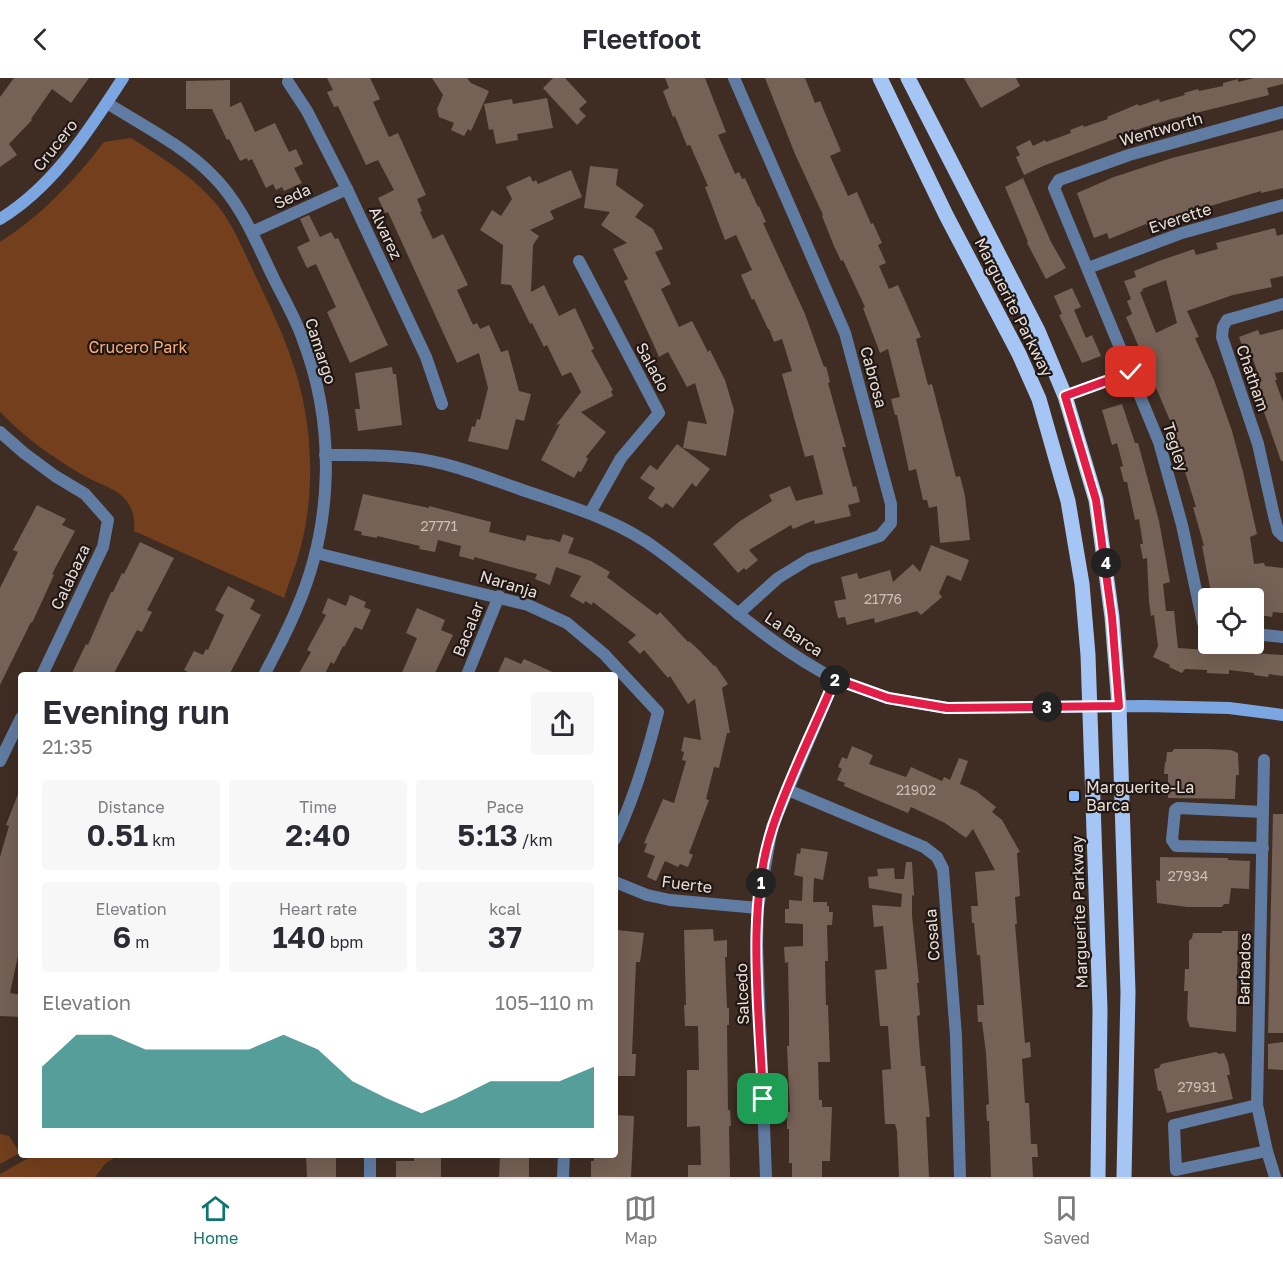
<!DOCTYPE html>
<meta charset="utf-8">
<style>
:root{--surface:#fff;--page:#f7f7f7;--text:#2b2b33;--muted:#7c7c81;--line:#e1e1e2;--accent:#0f766e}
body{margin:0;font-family:"Golos Text",sans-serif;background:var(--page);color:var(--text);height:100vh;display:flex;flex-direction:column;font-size:22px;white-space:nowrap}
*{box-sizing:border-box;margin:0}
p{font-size:20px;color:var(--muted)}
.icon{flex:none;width:33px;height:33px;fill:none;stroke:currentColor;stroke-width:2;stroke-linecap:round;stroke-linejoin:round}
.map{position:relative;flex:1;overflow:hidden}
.panel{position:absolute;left:18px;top:594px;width:600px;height:486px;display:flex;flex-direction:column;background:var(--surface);border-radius:6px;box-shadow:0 6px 24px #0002}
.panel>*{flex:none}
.fabs{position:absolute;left:1198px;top:510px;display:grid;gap:12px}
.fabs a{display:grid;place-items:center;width:66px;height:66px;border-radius:6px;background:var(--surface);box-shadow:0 6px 24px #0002;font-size:30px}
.pin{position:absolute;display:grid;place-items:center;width:51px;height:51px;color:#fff;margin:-26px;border-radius:12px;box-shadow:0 3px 9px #0006}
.km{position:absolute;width:30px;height:30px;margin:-15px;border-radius:50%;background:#222;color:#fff;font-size:16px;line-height:30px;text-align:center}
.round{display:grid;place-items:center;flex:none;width:63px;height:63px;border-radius:6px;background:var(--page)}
.head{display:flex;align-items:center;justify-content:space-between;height:102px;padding:0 24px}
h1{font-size:33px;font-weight:600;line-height:45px}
.figures{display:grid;grid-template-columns:repeat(3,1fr);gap:9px;height:102px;padding:6px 24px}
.figures div{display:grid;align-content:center;border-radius:6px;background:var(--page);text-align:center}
.figures b{font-size:30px;font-weight:600}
.figures small{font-size:16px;font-weight:400}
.figures p{font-size:16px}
.chart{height:168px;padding:12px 24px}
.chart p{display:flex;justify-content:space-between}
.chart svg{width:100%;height:108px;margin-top:6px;fill:var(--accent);opacity:.7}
header{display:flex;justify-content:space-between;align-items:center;height:78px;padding:0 24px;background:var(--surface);font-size:27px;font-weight:600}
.tabs{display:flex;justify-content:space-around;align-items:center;height:84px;border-top:2px solid var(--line);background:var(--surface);font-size:16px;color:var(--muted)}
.tabs a{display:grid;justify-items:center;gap:3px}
.tabs .active{color:var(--accent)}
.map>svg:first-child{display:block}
.green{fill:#733f1c}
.building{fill:#756155;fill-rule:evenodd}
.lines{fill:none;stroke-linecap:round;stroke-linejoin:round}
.street{stroke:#617ca2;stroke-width:12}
.secondary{stroke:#7ba6e2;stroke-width:12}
.primary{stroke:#a5c6f5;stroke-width:15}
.route-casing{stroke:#fff;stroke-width:12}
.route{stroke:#e11d48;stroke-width:8}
.poi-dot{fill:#8bbafc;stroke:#1f1713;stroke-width:2}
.labels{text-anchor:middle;stroke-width:4.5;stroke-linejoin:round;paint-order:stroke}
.number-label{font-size:14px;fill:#cdbfb6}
.street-label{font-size:16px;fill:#eaded7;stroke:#1f1713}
.park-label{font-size:16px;fill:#fdab78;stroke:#1f1713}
.poi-label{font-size:16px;fill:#eaded7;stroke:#1f1713;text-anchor:start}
</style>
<header><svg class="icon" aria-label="back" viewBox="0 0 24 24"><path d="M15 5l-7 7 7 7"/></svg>Fleetfoot<svg class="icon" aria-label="heart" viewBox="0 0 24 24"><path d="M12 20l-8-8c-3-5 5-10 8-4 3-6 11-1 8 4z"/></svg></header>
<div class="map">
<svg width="1283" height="1099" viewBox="0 0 1283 1099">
<rect width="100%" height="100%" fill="#3f2d23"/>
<g class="green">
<path d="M131,60C159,78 188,95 211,120C233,143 244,175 258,203C270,229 283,255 292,283C313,341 316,413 300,472C296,488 289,504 284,520L134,453C135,441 133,431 126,422C115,409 95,405 81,396C52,379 23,358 0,334V164C41,138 75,102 104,64Z"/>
<polygon points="0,1056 9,1058 20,1075 0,1086"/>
<polygon points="34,1077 119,1077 106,1085 95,1099 0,1099 0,1096"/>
</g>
<g class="building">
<polygon points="14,0 89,0 71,25 52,11 31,41 32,42 9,66 17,77 0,89 0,19"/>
<polygon points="327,0 370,0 380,21 373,24 389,59 398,55 426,117 417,121 422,133 420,134 433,161 443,156 468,207 457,212 473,247 477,245 480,251 489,247 501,274 508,272 519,313 531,316 524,343 516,341 508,372 468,363 472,348 475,349 477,341 480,342 488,310 479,275 457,285 388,134 385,135 378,120 394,112 378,82 366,87 338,28 334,29 327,14 333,12"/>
<polygon points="432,0 467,0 471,5 489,13 471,53 468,51 464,58 451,52 454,45 439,39 437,31 443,17"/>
<polygon points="553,0 565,0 587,24 579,31 586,38 577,47 543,10"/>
<polygon points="665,0 705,0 726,54 718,57 735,96 739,94 742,101 745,100 758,129 759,128 766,144 763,145 805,236 824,289 826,288 830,304 828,305 846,369 842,369 853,409 856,408 860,424 848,427 851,438 815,446 814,442 793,451 791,447 749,472 758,482 746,492 744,490 738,495 713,466 740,443 772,423 769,417 790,408 796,423 823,416 813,377 805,379 782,296 792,293 782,261 774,264 769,251 768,251 754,221 752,222 741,197 752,192 736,157 725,162 705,109 708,108 690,67 687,68 675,38 673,39 663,13 669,10"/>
<polygon points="765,0 805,0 815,25 820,23 841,73 830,78 848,118 857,114 871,146 873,145 882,165 878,167 886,185 879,188 889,211 898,207 921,259 916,261 928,307 932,306 956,399 960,398 965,418 970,462 940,465 937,428 929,430 927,422 923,422 916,391 909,393 897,337 895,337 891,321 900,319 888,271 880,275 863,230 865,229 843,182 841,183 834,168 822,138 823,137 795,76"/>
<polygon points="964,0 1016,0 1020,8 981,30"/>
<polygon points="1254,0 1283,0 1283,6 1267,10 1269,17 1171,41 1116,58 1117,60 1043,88 1024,97 1016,79 1020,77 1016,69 1030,62 1033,68 1045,62 1046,64 1071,55 1070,52 1083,47 1084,49 1108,41 1107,39 1138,26 1139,28 1159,21 1160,24 1185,17 1184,15 1198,11 1199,13 1223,8 1223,5 1238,1 1238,4"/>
<polygon points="230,2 230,29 241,24 255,54 275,45 289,74 296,71 303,86 294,90 302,105 284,113 282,109 276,112 273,106 266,110 252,81 248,83 247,80 240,83 229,61 227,62 212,31 186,31 186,3"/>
<polygon points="547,20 553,50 517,56 518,62 496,66 493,51 489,52 484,26 512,21 513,26"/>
<polygon points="1283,52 1283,110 1261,115 1261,113 1146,147 1146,146 1109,161 1107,155 1094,160 1077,115 1114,99 1172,80"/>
<polygon points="590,88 618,91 616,107 644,127 635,139 653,151 663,171 655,174 671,206 661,211 679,249 692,243 708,274 710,272 725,302 734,332 726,378 683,370 688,343 707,346 695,305 687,309 668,274 659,279 652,263 624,203 628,201 613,171 627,165 601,147 610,134 584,130"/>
<polygon points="571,92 582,119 550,133 554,141 530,152 539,158 533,167 531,214 544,207 559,238 575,230 594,271 591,272 613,312 611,313 613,318 581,334 606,354 586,379 588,381 581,394 578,393 574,400 541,382 560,346 556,347 581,314 571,294 562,298 547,267 544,269 532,245 530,246 511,207 501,206 503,167 480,152 492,132 501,138 512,121 506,109 530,98 533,104 536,102 538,106"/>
<polygon points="1023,100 1051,164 1066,190 1046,201 1027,165 1028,164 1005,109"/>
<polygon points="309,137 320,159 331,154 335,161 338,160 388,267 350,285 327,234 336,229 316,186 307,190 297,169 310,163 300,141"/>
<path d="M1275,150L1277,158L1283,156V198L1270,201L1272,209L1233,217L1187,233L1199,259L1195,260L1214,302L1232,353L1243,394L1257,456L1250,459L1254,486L1264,485L1265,488L1283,490V535L1273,534L1272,539L1254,536V520H1212L1202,468H1204L1193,429H1196L1172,352H1174L1126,239L1132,236L1127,223L1131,221L1124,203L1136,199L1134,193L1159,183L1194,171L1196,177L1218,171L1216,165ZM1166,202L1177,245L1156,255L1140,214L1143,213L1142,211Z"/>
<polygon points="1072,210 1081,229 1074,232 1086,260 1092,257 1101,278 1082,285 1059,237 1062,236 1054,218"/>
<polygon points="1283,251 1283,294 1275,295 1277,302 1275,302 1283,324 1283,383 1281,383 1255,308 1261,304 1251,276 1246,278 1239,259 1258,252 1260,257"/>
<polygon points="392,289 393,296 396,296 402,347 358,353 355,331 360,331 355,295"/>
<polygon points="1122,326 1135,365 1138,365 1159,443 1170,504 1163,506 1166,533 1174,533 1178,570 1283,577 1283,598 1269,596 1268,599 1254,597 1254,595 1229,592 1229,596 1207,595 1207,592 1185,591 1182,595 1169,589 1170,587 1153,579 1158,568 1154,537 1151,538 1149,523 1147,480 1143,481 1140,466 1143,466 1139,441 1135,442 1127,404 1124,404 1120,389 1123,388 1117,365 1112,367 1102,332"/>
<polygon points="677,366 710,391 696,409 692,405 673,430 666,425 662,430 648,420 655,410 640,400 650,387 657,392"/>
<polygon points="363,416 429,430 429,428 491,444 489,454 525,463 527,457 549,462 550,461 560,464 563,456 574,460 568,475 591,483 610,494 607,499 657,537 660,534 688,564 689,563 699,572 714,588 715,587 728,606 722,610 730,655 727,655 719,690 714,689 706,721 709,722 689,775 693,777 688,789 680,786 678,789 665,783 656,803 647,799 655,778 644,774 647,766 644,765 663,721 674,725 686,683 682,682 684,674 681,673 684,659 701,662 695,621 688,626 670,598 668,600 644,572 640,576 628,564 636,557 593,524 592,527 585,523 584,526 570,518 581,498 556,489 550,507 535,501 537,496 474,479 474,482 459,478 461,468 438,462 435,474 419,471 420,468 377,458 377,460 361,457 362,454 354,452"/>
<polygon points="37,427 66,441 62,447 75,453 52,496 54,497 32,545 31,544 0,607 0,510 18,474 13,472"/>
<polygon points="140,464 174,480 147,532 152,534 142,554 137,552 113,597 71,597 86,566 88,567 111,514 113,514 122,495 124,496"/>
<polygon points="931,467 969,482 961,503 947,497 939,515 942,519 921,537 917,533 875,545 874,540 847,547 845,539 838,540 834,523 846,521 841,499 857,495 859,501 890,492 893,504 913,486 920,494"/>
<polygon points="228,508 255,522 250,531 261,537 229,597 194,597 184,592 194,573 203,577 206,571 208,572 224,537 215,532"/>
<polygon points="350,517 366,524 364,529 371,532 362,552 355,549 344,569 343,568 334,586 331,584 324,597 298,597 311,574 307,572 326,537 322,535 328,520 346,528"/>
<polygon points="417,530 445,542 441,552 453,557 434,597 401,597 417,560 406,555"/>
<polygon points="505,579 521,586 524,581 559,597 497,597"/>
<polygon points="852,668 873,677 869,686 906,699 911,689 942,703 944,699 950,702 959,680 968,683 960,706 976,713 996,729 992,734 1002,742 1020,774 1017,775 1020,818 1015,819 1017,846 1015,846 1025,965 1030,964 1031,979 1022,981 1025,1025 1029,1025 1031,1066 1037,1066 1038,1079 1032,1079 1033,1099 991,1099 989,1043 987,1043 986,1027 989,1026 986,975 982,944 978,944 977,927 984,927 980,877 977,877 974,845 972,845 971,828 978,828 975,794 995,792 973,751 966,760 945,745 911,729 908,735 844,708 845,705 837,702 842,691 838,689 842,679 847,681"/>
<polygon points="1174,671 1209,671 1231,672 1238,675 1239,697 1236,697 1235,721 1168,720 1168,696 1164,696 1165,684 1166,684 1167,674 1172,674"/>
<polygon points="20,711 21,864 10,915 21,917 21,939 0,938 0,779 9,748 6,747"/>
<polygon points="1273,736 1283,736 1283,955 1268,955"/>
<polygon points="801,770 828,774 823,802 814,800 813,824 827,824 827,828 829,828 829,834 833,834 832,847 827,847 828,883 825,883 826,927 828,927 830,984 818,984 819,1022 822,1022 822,1029 832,1029 830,1083 822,1083 822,1099 792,1099 792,1085 789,1085 789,1051 787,1051 787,1034 790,1034 787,968 789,968 789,936 788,884 785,885 784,869 803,868 803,846 785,845 785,831 789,831 789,822 802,823 803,799 794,797 797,775 800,776"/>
<polygon points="1160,779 1228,780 1228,782 1250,783 1249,811 1231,810 1229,826 1224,826 1222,829 1187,829 1157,825 1156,802 1160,803"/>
<polygon points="906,784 912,784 914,818 912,817 912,838 919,905 917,905 920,937 917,938 921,988 925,988 930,1039 926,1039 929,1099 899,1099 897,1053 895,1046 885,1046 882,992 891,991 888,948 880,948 875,892 887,891 883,848 874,849 872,827 901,829 902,816 869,810 868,799 878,798 877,791 894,790 895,801 904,801"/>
<polygon points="713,851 714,863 727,862 727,879 725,879 727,930 729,930 729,947 727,947 728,1032 730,1032 731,1048 729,1048 730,1099 688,1099 688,1087 701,1087 700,1048 687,1049 687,992 699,992 698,948 685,948 684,927 686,927 684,852"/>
<polygon points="618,852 644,855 640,884 636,884 632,976 636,976 635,998 615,998 615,868"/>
<polygon points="1222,853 1238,853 1236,954 1190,949 1187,941 1188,913 1184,913 1185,891 1189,891 1189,863 1192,860 1193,855 1222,855"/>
<polygon points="1283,964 1283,992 1268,991 1268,966"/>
<polygon points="1216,974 1219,976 1224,975 1228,985 1230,997 1227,997 1233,1021 1167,1035 1161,1013 1158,1013 1154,991 1159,990 1161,986 1183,981"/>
<polygon points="615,1037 634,1038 631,1099 591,1099 591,1083 594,1083 594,1077 615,1077"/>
<polygon points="306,1077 336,1077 336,1099 307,1099"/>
<polygon points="414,1077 441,1077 441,1099 396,1099 396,1083 414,1083"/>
<polygon points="500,1077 529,1077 529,1099 499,1099"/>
</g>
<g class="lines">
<g class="street">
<polyline points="734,0 845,255 891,426 891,445 880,458 809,481 778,500 738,536"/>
<polyline points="288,4 307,33 347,111 426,279 442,326"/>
<path d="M107,25C142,47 182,67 211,96C241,125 256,164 274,201C284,221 296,241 303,262C336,348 333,448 296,532C287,554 275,576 264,597"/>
<polyline points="252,154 347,111"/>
<polyline points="579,183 659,335 621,380 590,435"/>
<polyline points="1088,190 1182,155 1283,127"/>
<polyline points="1283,226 1227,242 1223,249 1222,259 1258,366 1274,438 1278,453 1283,458"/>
<polyline points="1065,318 1131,294"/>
<polyline points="0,354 24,375 55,398 85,416 108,442 103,469 42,597"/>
<path d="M325,377C354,377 383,376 412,380C448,384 482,398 517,410C565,427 617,441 658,472C718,516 768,567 835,601L772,749L758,830L757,866L766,1099"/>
<path d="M316,475L528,527L567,545L604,576L658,634C647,678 634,720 615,761"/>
<polyline points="1209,547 1203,545 1182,447 1159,364 1054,110 1059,102 1129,77 1283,34"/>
<polyline points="1254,556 1283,559"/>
<polyline points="467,597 499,518"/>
<polyline points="1264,682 1257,1027 1267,1073 1275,1099"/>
<polyline points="0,683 21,640"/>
<polyline points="788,712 924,769 937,779 943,791 956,958 960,1099"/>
<polyline points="1263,770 1176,768 1172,762 1175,732 1178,730 1263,734"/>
<polyline points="615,804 647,817 670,822 758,830"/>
<polyline points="1257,1027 1174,1047 1176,1092 1267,1073"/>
<polyline points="370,1077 370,1099"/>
<polyline points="563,1099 564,1077"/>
</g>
<g class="secondary">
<path d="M0,141C55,107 88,53 123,0"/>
<polyline points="835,601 888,620 947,630 1145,628 1229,630 1283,637"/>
</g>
<g class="primary">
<polyline points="880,0 946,137 1019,276 1039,321 1068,423 1082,506 1088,577 1100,931 1098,1099"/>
<polyline points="908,0 1038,253 1065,318 1096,422 1112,539 1119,628 1128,914 1124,1099"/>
</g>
</g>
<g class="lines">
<g class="route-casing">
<path id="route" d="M763,1021C760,935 745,831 773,748C790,698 815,649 835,601L888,620L947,630L1119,628L1112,539L1096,422L1065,318L1131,294"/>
</g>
<use href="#route" class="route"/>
</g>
<rect class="poi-dot" x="1068" y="712" width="12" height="12" rx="3"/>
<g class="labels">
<g class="number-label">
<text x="439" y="453">27771</text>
<text x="883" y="526">21776</text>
<text x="916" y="717">21902</text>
<text x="1188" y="803">27934</text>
<text x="1197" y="1014">27931</text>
</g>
<g class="street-label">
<text transform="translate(1161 51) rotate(-16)" y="6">Wentworth</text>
<text transform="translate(55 67) rotate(-52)" y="6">Crucero</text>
<text transform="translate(292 118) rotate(-25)" y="6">Seda</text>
<text transform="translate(1180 140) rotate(-18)" y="6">Everette</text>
<text transform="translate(386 155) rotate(65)" y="6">Alvarez</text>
<text transform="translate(1014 229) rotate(63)" y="6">Marguerite Parkway</text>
<text transform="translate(321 273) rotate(72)" y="6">Camargo</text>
<text transform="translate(653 289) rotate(62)" y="6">Salado</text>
<text transform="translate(874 299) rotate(75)" y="6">Cabrosa</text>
<text transform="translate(1253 300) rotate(71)" y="6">Chatham</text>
<text transform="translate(1176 369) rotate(72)" y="6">Tegley</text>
<text transform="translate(70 499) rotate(-65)" y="6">Calabaza</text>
<text transform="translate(509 506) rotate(17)" y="6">Naranja</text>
<text transform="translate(468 551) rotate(-68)" y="6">Bacalar</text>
<text transform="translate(794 556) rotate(34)" y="6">La Barca</text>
<text transform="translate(687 806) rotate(7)" y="6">Fuerte</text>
<text transform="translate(1079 834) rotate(-92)" y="6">Marguerite Parkway</text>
<text transform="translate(932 857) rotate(-94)" y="6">Cosala</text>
<text transform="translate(1244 891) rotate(-89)" y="6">Barbados</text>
<text transform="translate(742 916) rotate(-92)" y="6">Salcedo</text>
</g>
<g class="park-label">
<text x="138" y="275">Crucero Park</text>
</g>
<g class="poi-label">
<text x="1086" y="715">Marguerite-La<tspan x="1086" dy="18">Barca</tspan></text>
</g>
</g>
</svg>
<div class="fabs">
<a><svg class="icon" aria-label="locate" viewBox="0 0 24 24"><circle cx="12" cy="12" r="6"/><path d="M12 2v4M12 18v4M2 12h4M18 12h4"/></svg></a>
</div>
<div class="pin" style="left:763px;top:1021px;background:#1e9e55"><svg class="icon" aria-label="arrive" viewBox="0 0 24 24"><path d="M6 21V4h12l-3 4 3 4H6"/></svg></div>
<div class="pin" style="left:1131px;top:294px;background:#d93025"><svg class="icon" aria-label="check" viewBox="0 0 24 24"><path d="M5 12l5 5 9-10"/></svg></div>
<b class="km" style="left:761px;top:805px">1</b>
<b class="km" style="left:835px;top:602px">2</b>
<b class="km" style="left:1047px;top:629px">3</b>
<b class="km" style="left:1106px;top:485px">4</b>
<section class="panel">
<div class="head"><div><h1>Evening run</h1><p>21:35</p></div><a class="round"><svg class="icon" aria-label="share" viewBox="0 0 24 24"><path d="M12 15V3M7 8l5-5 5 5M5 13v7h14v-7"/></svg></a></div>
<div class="figures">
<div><p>Distance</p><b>0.51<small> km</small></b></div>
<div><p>Time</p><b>2:40</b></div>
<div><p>Pace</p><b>5:13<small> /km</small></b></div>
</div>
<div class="figures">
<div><p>Elevation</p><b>6<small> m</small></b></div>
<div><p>Heart rate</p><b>140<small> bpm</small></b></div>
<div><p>kcal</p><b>37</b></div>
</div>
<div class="chart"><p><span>Elevation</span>105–110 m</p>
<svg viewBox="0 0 160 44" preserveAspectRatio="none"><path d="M0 44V19L10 6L20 6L30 12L40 12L50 12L60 12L70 6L80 12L90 25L100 32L110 38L120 32L130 25L140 25L150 25L160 19V44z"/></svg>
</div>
</section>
</div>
<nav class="tabs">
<a class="active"><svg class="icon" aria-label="home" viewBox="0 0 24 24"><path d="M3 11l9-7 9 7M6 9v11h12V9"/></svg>Home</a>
<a><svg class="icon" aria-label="map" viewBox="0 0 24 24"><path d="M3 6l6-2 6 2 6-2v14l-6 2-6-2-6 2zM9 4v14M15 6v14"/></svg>Map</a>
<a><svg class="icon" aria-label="saved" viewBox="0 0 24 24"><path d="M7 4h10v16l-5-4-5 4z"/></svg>Saved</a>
</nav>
